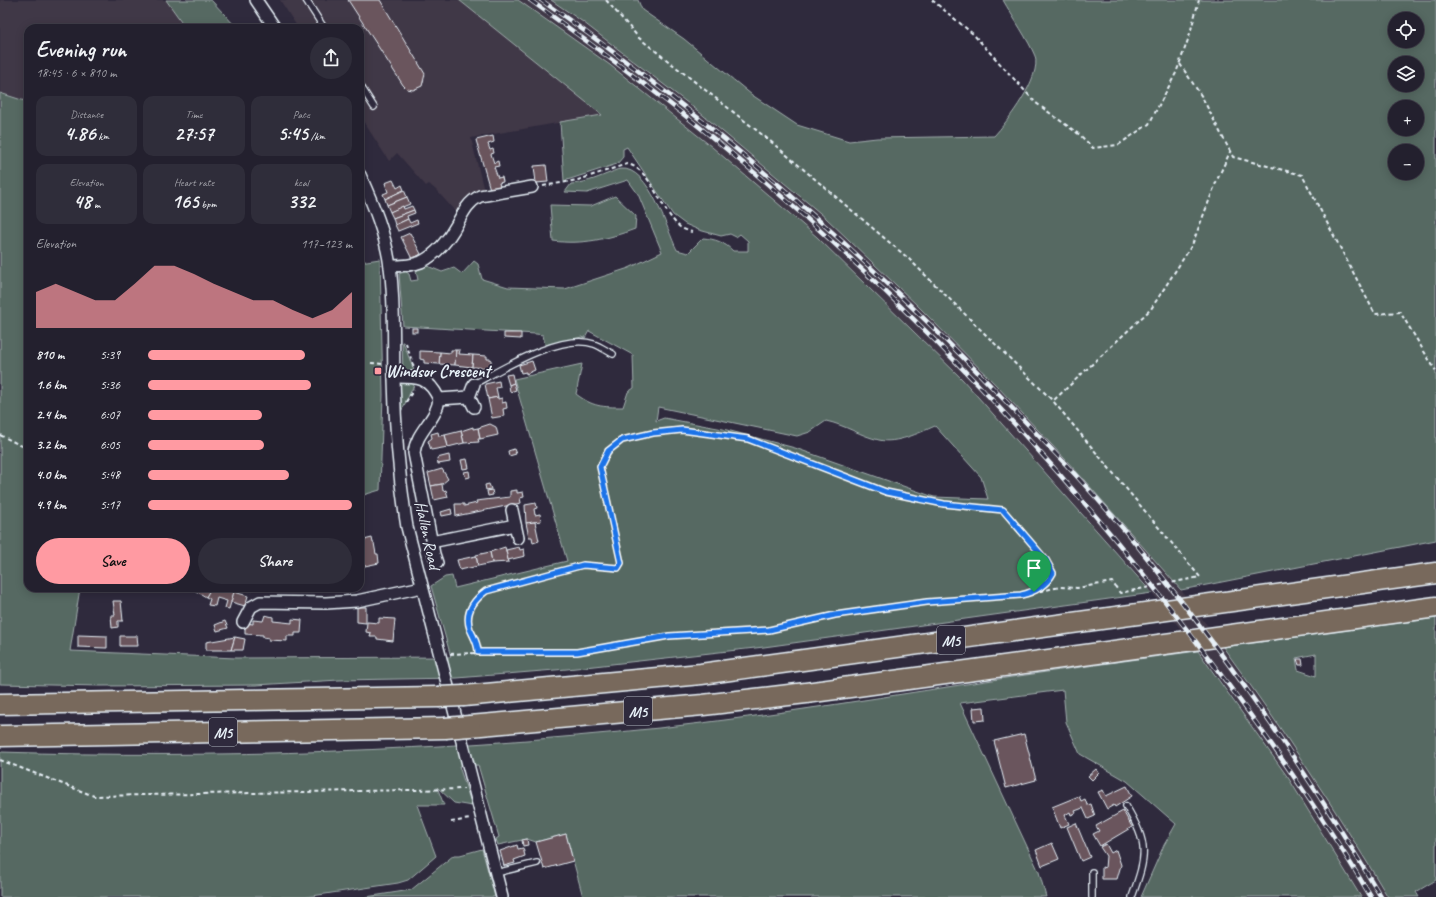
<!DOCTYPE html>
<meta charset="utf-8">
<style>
:root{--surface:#23202e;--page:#2f2d3a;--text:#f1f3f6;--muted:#a3a3aa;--line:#403e4a;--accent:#ff9aa2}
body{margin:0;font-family:Caveat,sans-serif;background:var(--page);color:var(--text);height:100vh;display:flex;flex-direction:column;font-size:15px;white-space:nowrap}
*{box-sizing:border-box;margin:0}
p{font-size:13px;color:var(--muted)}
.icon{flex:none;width:22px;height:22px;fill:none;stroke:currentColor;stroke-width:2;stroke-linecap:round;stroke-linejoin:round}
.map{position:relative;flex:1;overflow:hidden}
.drawer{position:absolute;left:24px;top:24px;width:340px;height:568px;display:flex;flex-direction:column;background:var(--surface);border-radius:12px;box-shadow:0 2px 10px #0003,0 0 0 1px var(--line)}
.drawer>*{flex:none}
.fabs{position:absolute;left:1388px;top:12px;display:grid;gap:8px}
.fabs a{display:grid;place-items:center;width:36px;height:36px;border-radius:50%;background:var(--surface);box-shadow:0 2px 10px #0003,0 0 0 1px var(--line);font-size:20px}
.pin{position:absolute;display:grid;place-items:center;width:34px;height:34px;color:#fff;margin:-41px -17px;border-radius:50% 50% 50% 0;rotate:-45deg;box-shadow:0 0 4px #0007}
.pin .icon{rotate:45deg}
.round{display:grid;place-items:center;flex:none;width:42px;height:42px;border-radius:21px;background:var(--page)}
.overview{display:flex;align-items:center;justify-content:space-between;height:68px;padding:0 12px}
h1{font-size:22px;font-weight:800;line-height:30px}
.stats{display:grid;grid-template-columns:repeat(3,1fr);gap:6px;height:68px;padding:4px 12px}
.stats div{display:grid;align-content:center;border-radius:10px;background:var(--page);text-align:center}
.stats b{font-size:20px;font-weight:800}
.stats small{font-size:11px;font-weight:400}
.stats p{font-size:11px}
.chart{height:112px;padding:8px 12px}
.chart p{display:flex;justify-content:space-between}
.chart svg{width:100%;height:72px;margin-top:4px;fill:var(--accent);opacity:.7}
.button{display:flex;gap:8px;margin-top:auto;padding:8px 12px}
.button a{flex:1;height:46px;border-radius:24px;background:var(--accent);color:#111;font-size:16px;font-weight:800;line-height:46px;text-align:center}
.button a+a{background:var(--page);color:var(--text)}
ul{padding:0 12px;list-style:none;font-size:13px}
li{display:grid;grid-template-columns:64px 48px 1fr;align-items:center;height:30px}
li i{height:10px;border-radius:5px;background:var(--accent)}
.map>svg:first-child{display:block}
.built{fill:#413747}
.green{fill:#576962;stroke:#a0adad;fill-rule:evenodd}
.building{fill:#6b545d;stroke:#e8f1f8}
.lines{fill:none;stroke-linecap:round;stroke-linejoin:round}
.lane-casing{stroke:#e8f1f8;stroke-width:8}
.street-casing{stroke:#e8f1f8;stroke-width:14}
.highway-casing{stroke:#e8f1f8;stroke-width:23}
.path{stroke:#e8f1f8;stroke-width:2;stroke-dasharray:4 3;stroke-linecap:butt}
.lane{stroke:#2f2a3d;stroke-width:5.5}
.street{stroke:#2f2a3d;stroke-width:11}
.highway{stroke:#78695c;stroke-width:20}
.rail-casing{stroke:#e8f1f8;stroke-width:4.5}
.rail{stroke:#2f2a3d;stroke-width:3;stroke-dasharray:9;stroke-linecap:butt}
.highway-bridge-casing{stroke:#e8f1f8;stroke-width:23;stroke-linecap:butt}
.highway-bridge{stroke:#78695c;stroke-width:20}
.route-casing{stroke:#fff;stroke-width:8}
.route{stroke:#1a73e8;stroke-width:5}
.poi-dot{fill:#ff9aa2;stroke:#2f2a3d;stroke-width:1.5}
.labels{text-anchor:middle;stroke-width:3.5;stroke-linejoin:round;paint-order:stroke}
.shield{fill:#2f2a3d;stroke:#b0b5c0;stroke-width:1}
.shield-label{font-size:16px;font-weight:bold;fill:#e8f1f8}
.poi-label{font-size:17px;font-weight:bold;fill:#e8f1f8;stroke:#2f2a3d;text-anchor:start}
.street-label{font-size:17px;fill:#e8f1f8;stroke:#2f2a3d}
</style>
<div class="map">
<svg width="1436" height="897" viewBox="0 0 1436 897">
<rect width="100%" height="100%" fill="#2f2a3d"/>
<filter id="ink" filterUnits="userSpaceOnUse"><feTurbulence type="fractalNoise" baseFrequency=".025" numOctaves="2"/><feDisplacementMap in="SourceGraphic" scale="8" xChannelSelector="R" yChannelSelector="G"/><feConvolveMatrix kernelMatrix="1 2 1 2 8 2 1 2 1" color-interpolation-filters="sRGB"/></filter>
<g filter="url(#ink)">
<g class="built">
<polygon points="0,0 166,0 186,28 28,28 28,102 0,93"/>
<polygon points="280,0 459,0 603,115 471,138 484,191 471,194 463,200 456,212 436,190 429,184 426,186 397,153 389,161 360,116 360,28 298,28"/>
<polygon points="518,0 551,0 583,22 698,111 826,218 920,308 997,386 1077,472 1181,590 1223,647 1294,747 1344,823 1388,897 1361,897 1289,779 1215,673 1146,585 962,379 817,237 712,147 610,65"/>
</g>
<g class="green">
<polygon points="166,0 211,0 237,28 186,28"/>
<path d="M459,0H518L610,65L712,147L817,237L962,379L1152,593L764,647L567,669L457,678L339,680L256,685L101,686L0,684V93L28,102V588H80L70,651L236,658L451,657L431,586L445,577L452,576L455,588L567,561L514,379L582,364L576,394C593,407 602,407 623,407L628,392L634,388L633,355L589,331L585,338L582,337L545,345L543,335L536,334L403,326L399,274L405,271L409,274L411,281L418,280L416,271L425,265L442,272L454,268L462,274L474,261L478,264L482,279L508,287L565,289L629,268L662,252L638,194L628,180L587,193L565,192L571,184C584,183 595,179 607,174C611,173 616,169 621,169C649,166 667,230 677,250L688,253L703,238C715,239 724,242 733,251H748V241L740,234L736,237L730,234L721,236L699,230L685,224L673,215L627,147L623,149V157L617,164L564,181L560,122L602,115ZM658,407L797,436L810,432L826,421C845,425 861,436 879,440C896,444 919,433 935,426L981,477L988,499L934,497L795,448L723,429L664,418L656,421Z"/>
<path d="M551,0H638L642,10L684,39L752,95L797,125L849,141L877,138L994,136C1007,122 1042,77 1035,56C1029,41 1012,16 1003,0H1436V540L1181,590L1077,472L997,386L920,308L826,218L698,111L583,22ZM1395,19H1417V41H1395ZM1395,63H1417V85H1395ZM1395,107H1417V129H1395ZM1395,151H1417V173H1395Z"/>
<path d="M615,196L636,216L635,229C608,239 582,245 553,241L550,205L591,206Z"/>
<polygon points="380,259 383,395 380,490 360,496 360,262"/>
<polygon points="402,342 403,342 415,373 403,373"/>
<polygon points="396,381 415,383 398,418"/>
<path d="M1436,618V880L1416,892L1419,897H1388C1337,811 1282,728 1223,647ZM1316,654V676L1298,670L1296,658Z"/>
<path d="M1198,651L1289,779L1361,897H1141L1164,845L1176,824L1127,781L1080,754L1066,722L1063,690L960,703L1039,872L1046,897H583L566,834L536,842L527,839L498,845L496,839L499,837L478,765L459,766L472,806L454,803L437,787L444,805H417L436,856L408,880L398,883L305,897H0V752C220,759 440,751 659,728C777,715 894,695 1012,677C1074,668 1136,659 1198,651Z"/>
<polygon points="482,849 495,897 366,897 411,890 454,855 460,855"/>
</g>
<g class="building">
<polygon points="348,0 380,0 425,74 422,86 413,90 407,89 403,85"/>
<polygon points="493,136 494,142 488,144 490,150 493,149 494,153 491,154 494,163 498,161 499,166 494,167 498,178 502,177 503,182 499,183 501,190 491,193 476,140"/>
<polygon points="546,165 548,182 536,183 534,166"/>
<polygon points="393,180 397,188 402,185 404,190 385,199 383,194 388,192 385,183"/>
<polygon points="404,190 407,197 387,205 385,199"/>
<polygon points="407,197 410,204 390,212 387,205"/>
<polygon points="403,206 404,209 412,206 414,210 393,218 390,212"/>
<polygon points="414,210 415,213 407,216 408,219 395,225 393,218"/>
<polygon points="408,219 410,223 417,220 418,223 398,231 395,225"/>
<polygon points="410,233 421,254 412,259 401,237"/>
<rect x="412" y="328" width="5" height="4"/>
<polygon points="504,333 521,333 521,339 504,338"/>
<polygon points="451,350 456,350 455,365 439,364 440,352 451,353"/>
<polygon points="456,350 460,350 459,354 473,355 472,367 455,365"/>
<polygon points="420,351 440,352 439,364 424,363 424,360 420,359"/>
<polygon points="473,355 487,356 487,359 491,359 491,368 472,367"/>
<polygon points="532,361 535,370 526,374 526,372 521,373 519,365"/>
<polygon points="512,374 514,383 509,385 506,375"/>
<polygon points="499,381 500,387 496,388 498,397 488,399 485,384"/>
<polygon points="514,383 516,390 510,392 509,385"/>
<polygon points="498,397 498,399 502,398 502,403 506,402 507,408 503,409 504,416 492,418 488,399"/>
<polygon points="490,424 496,427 498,435 480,439 478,428"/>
<polygon points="473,427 473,429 478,428 480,439 478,439 479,442 464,443 461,431"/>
<polygon points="461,431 464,443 448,447 445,435"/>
<polygon points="438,432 439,436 445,435 448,447 431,450 428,441 432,438 431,434"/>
<polygon points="514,449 516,454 509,456 508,451"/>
<polygon points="449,455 450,462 438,464 437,458"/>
<polygon points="467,459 469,468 463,469 461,460"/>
<polygon points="442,469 448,479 442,484 431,486 428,473"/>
<polygon points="469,471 470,477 466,478 464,472"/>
<polygon points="442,484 443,491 446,490 448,497 434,500 431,486"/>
<polygon points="489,484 491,489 486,490 485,485"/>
<polygon points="492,490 493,495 488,496 487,491"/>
<polygon points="517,490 517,493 523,492 524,497 520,498 521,503 456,516 455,504 464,504 464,506 477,503 476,501 510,497 510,491"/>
<polygon points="536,503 537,508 534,509 535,515 540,514 541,521 526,523 525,505"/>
<polygon points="451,509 452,514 442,516 441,512"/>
<polygon points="535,522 539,541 533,543 532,537 529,537 526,523"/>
<polygon points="372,538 373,543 374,543 376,554 378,554 379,563 360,567 360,541"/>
<polygon points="505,547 509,562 492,563 490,552"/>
<polygon points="519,547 520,550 524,549 525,556 508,560 506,550"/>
<polygon points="490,552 492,563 478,566 476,555"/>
<polygon points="476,556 478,566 460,570 457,560"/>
<polygon points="191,588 211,588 206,597"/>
<polygon points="211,588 223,588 234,592 229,609 225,608 227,601 217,598 215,606 208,605 210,599 206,597"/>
<polygon points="234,592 248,596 245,606 231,602"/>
<polygon points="113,601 121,601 123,621 118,621 118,627 112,628 111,615 115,615"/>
<polygon points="357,607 366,607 366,623 357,622"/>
<polygon points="265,615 273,617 273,621 292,623 292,619 302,620 301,633 295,633 295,636 287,636 287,641 269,640 269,638 263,637 263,635 245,634 245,623 253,624 253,620 263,621"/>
<polygon points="379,618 395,619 393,641 377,639 377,637 370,637 371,633 366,632 367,622 379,623"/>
<polygon points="225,621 228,628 217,631 215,625"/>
<polygon points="78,635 107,636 107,648 78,647"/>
<polygon points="120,636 137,636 138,646 120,646"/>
<polygon points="235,637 231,650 206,650 206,642"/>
<polygon points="235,637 245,639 243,650 231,650"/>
<polygon points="1297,659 1302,659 1303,665 1299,665"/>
<polygon points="984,707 985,720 974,721 973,708"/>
<polygon points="1024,734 1036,780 1006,788 994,741"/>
<polygon points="1096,769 1099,773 1092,780 1088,776"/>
<polygon points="1127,786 1132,796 1115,807 1114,805 1107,809 1098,792 1103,790 1106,796"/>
<polygon points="1079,796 1081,801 1085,799 1087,805 1091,804 1095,816 1088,819 1083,808 1075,811 1076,813 1071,815 1070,812 1065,815 1069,824 1060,828 1052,807"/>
<polygon points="1123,811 1132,827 1100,846 1093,834 1099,831 1096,826"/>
<polygon points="1076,823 1090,857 1081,861 1067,827"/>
<polygon points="566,834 573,861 544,869 536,842"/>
<polygon points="527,839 528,845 523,846 522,840"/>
<polygon points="1052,843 1059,859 1042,866 1036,850"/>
<polygon points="1106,844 1111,853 1116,850 1121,865 1117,879 1102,879 1102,867 1105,868 1106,856 1100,847"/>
<polygon points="517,845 518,849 523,848 525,856 514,860 515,863 504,866 500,851"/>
</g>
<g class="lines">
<g class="lane-casing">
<g id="lane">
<polyline points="306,0 324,28"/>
<polyline points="360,85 374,107"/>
<path d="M474,384C502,369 562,332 594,344C600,346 607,351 613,354"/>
<path d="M1126,806C1149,845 1147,855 1132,897"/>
<polyline points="496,873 537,863"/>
<polyline points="1092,897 1092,872"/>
</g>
</g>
<g class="street-casing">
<g id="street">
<polyline points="256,0 275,28"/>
<path d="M360,175C373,204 386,235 390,267C395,304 393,342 394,379C395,429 399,478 407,527L502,897"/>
<path d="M390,266C400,266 411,266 421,262C436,255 449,239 457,224C463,213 468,202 480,196L532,187"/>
<path d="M394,377C418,377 428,376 439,399C437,420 416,431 414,453L434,554L437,563"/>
<polyline points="439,399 469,397"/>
<polyline points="474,407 469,397 474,384"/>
<polyline points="512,510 518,538"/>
<polyline points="431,542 515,525"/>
<polyline points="243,622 251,607 260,602 326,603 357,601 422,587"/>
</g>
</g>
<g class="highway-casing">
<g id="highway">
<polyline points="464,696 701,674 1436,573"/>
<polyline points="0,704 438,697"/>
<polyline points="470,726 703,705 806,693 1436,607"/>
<polyline points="0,736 445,728"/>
</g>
</g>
<g class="path">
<polyline points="606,0 639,38 769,140 909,259 1053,401"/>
<polyline points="932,0 973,34 1036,103 1080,135 1093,148 1118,145 1149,124 1176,73 1189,37 1199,0"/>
<polyline points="1180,64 1202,97 1233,157 1302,175 1375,314 1400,312 1436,371"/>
<path d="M543,186L578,180L627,164C651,168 661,212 680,227C683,229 688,231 692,232"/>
<polyline points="406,343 414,368"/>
<polyline points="371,363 383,364"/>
<polyline points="406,402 414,389"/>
<polyline points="0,435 28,449"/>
<polyline points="247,588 252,593"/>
<path d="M479,653C478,643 474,638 470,629C464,612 474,600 487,591L583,565L618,568L621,563L600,467L608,451L622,440L653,433L682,430L748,439L886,492L944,504L1003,510L1046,560L1053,573L1049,581L1035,592"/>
<polyline points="450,654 525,651 577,652 669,637 769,630 835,615 927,602 1021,595 1060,587 1077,588 1112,582 1120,593 1200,577 1053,401 1151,309 1192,245 1217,180 1230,152"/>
<polyline points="0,760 94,796 464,789"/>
<polyline points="451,822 470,819"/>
</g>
<use href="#lane" class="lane"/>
<use href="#street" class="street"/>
<use href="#highway" class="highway"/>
<g class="rail-casing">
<g id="rail">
<path d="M530,0C602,52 675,105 743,163C908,302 1056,459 1188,631C1253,716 1316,804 1371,897"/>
<path d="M541,0C713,120 871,259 1015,411C1061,459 1107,507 1148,559C1234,666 1312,779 1381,897"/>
</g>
</g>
<use href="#rail" class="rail"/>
<g class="highway-bridge-casing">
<g id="highway-bridge">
<polyline points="438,697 464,696"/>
<polyline points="445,728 470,726"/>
</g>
</g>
<use href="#highway-bridge" class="highway-bridge"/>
</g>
</g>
<g class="lines" filter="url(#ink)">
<g class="route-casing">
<path id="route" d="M682,430L748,439L886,492L944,504L1003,510L1046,560L1053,573C1046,586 1035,592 1021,595L927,602L835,615L769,630L669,636L577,652H478C478,643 474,638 470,629C464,612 474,600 486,591L583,565L618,568L621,563L600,467L608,451L622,440L653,433Z"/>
</g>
<use href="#route" class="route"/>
</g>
<rect class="poi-dot" x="374" y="367" width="8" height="8" rx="2"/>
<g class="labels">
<g class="shield">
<rect x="937" y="626" width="28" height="28" rx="3"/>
<rect x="624" y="697" width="28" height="28" rx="3"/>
<rect x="209" y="718" width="28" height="28" rx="3"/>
</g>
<g class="shield-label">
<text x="951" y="646">M5</text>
<text x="638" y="717">M5</text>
<text x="223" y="738">M5</text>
</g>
<g class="poi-label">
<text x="386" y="377">Windsor Crescent</text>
</g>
<g class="street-label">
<text transform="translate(428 535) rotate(78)" y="6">Hallen Road</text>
</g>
</g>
</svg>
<div class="fabs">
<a><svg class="icon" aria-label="locate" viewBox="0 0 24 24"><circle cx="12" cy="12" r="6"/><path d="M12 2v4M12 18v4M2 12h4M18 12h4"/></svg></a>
<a><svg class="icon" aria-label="layers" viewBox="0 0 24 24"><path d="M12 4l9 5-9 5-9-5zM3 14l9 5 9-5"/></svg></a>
<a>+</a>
<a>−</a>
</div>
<div class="pin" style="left:1034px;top:592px;background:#1e9e55"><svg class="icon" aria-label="arrive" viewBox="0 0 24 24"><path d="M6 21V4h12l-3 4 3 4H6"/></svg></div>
<section class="drawer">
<div class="overview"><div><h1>Evening run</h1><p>18:45 · 6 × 810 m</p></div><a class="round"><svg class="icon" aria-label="share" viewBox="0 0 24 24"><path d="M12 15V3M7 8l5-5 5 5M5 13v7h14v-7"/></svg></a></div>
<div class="stats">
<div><p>Distance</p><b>4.86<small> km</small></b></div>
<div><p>Time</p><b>27:57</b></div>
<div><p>Pace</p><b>5:45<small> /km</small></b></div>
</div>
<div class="stats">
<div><p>Elevation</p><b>48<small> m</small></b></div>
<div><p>Heart rate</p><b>165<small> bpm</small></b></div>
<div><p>kcal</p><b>332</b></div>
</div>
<div class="chart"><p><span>Elevation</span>117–123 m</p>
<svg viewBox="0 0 160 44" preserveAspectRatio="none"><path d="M0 44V22L10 17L20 22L30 27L40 27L50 17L60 6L70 6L80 11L90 17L100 22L110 27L120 27L130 33L140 38L150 33L160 22V44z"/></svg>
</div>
<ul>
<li><b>810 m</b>5:39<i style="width:77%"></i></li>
<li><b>1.6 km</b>5:36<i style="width:80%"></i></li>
<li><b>2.4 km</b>6:07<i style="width:56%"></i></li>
<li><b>3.2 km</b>6:05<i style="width:57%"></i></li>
<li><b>4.0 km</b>5:48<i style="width:69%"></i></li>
<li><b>4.9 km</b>5:17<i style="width:100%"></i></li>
</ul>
<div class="button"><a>Save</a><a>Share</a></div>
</section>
</div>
